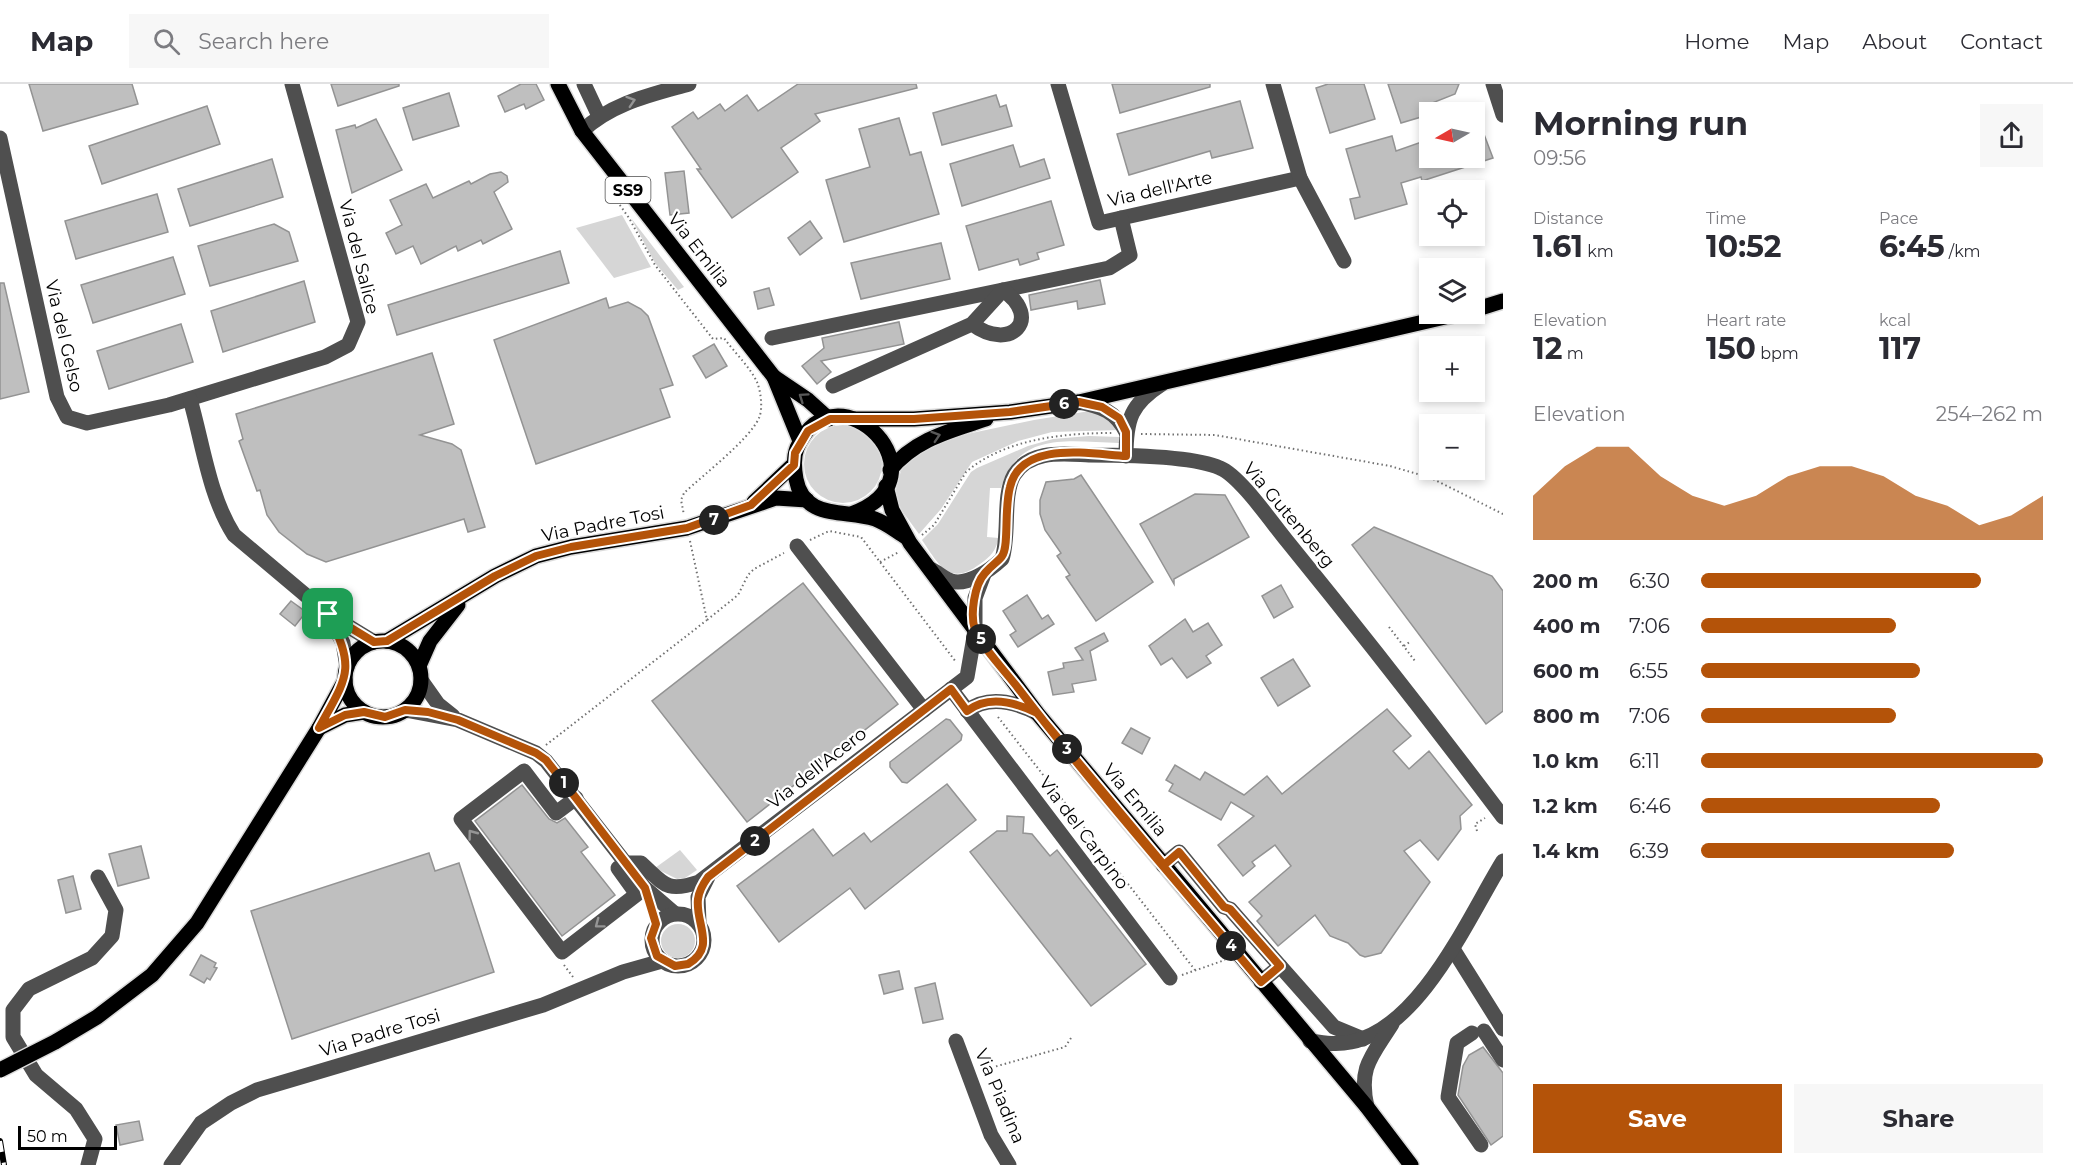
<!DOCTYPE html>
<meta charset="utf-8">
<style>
:root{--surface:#fff;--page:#f7f7f7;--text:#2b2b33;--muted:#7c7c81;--line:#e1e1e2;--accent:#b45309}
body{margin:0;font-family:Montserrat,sans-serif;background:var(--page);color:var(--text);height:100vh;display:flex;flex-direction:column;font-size:22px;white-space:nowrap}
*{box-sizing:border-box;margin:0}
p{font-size:20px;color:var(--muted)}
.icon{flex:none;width:33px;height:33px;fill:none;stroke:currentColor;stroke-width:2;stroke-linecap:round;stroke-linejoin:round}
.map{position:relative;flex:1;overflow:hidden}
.drawer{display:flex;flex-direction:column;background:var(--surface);width:570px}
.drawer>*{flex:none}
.needle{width:39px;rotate:261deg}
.fabs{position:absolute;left:1419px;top:18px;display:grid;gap:12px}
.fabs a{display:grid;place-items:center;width:66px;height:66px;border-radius:0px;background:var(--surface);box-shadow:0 3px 9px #0003;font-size:30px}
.scale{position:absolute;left:18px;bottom:15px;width:99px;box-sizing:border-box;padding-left:6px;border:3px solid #000;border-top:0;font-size:16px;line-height:21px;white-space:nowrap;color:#000;-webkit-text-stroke:4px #fff;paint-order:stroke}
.pin{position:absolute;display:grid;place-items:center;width:51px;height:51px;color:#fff;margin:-26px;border-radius:12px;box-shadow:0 3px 9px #0006}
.km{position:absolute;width:30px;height:30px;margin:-15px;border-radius:50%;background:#222;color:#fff;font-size:16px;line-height:30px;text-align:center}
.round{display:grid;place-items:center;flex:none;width:63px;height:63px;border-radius:0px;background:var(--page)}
.headline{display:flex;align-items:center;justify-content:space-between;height:102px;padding:0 30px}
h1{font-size:33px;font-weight:700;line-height:45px}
.stats{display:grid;grid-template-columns:repeat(3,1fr);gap:9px;height:102px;padding:6px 30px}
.stats div{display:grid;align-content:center}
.stats b{font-size:30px;font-weight:700}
.stats small{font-size:16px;font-weight:400}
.stats p{font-size:16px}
.chart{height:168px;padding:12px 30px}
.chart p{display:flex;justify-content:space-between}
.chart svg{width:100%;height:108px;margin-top:6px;fill:var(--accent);opacity:.7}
.cta{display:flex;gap:12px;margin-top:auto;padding:12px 30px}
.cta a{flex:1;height:69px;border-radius:0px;background:var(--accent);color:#fff;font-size:24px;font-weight:700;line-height:69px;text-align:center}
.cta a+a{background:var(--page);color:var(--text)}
ul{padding:0 30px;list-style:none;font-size:20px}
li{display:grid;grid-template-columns:96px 72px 1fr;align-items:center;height:45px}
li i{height:15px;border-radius:8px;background:var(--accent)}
header{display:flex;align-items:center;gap:36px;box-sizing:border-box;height:84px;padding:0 30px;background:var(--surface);border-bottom:2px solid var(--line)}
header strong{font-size:28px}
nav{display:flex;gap:33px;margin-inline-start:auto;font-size:21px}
.search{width:420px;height:54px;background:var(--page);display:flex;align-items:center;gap:15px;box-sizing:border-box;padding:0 21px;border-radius:0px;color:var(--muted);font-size:22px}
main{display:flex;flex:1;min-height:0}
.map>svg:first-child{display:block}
.green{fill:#d6d6d6}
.building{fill:#bfbfbf;stroke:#939393;stroke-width:1.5}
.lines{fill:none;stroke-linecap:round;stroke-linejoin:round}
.major-casing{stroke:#dbdbdb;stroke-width:18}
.path{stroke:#717171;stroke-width:2;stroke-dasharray:1.5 3;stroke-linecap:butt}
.minor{stroke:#4f4f4f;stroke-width:15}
.major{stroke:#000;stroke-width:15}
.rail-casing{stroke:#000;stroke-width:6}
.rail{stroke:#fff;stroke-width:4;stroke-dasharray:11;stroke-linecap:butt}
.major-bridge-casing{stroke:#dbdbdb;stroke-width:18;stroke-linecap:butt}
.major-bridge{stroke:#000;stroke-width:15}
.oneway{stroke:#959595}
.oneway2{stroke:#595959}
.route-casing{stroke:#fff;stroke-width:12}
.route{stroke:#b45309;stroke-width:8}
.labels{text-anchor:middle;stroke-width:4.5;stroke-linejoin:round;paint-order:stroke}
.shield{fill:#fff;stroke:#4c4c4c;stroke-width:1.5}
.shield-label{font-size:16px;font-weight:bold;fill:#000}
.street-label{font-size:18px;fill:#000;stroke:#fff}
</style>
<header>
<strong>Map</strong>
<div class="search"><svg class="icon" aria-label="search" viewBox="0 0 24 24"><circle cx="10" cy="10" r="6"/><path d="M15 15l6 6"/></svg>Search here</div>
<nav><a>Home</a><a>Map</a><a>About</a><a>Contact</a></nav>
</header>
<main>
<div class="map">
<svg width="1503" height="1081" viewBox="0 0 1503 1081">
<rect width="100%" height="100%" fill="#fff"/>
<g class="green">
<polygon points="622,131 651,183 614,194 576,144"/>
<polygon points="631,134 684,203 678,206 655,179"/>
<polygon points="1102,325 1120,346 1052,348 1018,357 972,378 941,425 919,450 897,420 895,409 902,383 910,372 934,357 1034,336"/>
<circle cx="843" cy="380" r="39"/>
<path d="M1089,352L1120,353L1119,359C1070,358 1019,346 1001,404H990L987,453L999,454C995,468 991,472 980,480C949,503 939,481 922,456L938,440L971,388L977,384L1028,362L1053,355Z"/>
<polygon points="680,766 697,786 685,794 677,795 655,784"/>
<circle cx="678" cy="857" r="17"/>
</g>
<g class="building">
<polygon points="29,0 132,0 138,20 43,47"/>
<polygon points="331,0 399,0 399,2 338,22"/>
<polygon points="521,0 536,0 544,16 526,25 524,20 505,28 498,12"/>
<polygon points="798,0 916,0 917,4 815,30 820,37 781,64 798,88 732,134 697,85 701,85 672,43 693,28 698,35 720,20 725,27 747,11 758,27"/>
<polygon points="1112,0 1210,0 1210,3 1120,29"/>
<polygon points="1328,0 1364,0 1375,35 1330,49 1316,4"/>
<polygon points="1388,0 1459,0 1455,10 1427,21 1421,33 1401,39"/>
<polygon points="449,9 459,42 413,56 403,24"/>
<polygon points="996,11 1000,23 1006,21 1012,42 942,61 933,29"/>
<polygon points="1240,17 1253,64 1212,74 1210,67 1129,91 1117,50"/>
<polygon points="207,22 220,60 102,100 89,62"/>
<polygon points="1474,24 1493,74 1422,97 1421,93 1401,99 1407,120 1355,135 1350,115 1360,113 1346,65 1392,52 1396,67 1430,55 1430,74 1474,74"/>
<polygon points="899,34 910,71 921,68 939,130 844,158 826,96 870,83 859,45"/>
<polygon points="376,35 402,86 352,109 336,46 355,41 356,44"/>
<polygon points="1013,61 1020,83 1044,75 1050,94 962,122 950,80"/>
<polygon points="272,75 283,113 190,142 178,105"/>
<polygon points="684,87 689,129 670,131 665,89"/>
<polygon points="501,88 507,92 508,98 494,108 512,145 483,160 481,156 458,167 456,162 421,180 413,162 396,170 386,149 402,141 390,116 426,100 433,114 469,97 471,100 490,90"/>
<polygon points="157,110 168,148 76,175 65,137"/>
<polygon points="1051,117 1064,161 1037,169 1039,175 1020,181 1018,175 979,186 966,142"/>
<polygon points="810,137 822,154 800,171 788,154"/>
<polygon points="274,140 289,148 298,177 210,202 198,162"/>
<polygon points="941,159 950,195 861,215 851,179"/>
<polygon points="560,167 569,199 397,251 388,221"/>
<polygon points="173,173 185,210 93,239 81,201"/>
<polygon points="1100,196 1105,220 1078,225 1077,217 1031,226 1029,211"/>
<polygon points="304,197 315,238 223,268 211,227"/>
<polygon points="0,199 4,199 29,308 0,315"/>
<polygon points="769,204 774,221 758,225 754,208"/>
<polygon points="606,214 609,224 628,218 641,225 648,232 673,301 660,305 670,333 536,380 494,256"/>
<polygon points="899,238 904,260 821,277 831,288 817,300 802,282 824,264 822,254"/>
<polygon points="181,240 193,278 109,305 97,267"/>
<polygon points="714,260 727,282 706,294 693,272"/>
<polygon points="432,269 454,340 420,351 452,360 461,366 485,443 468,448 464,435 326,478 307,470 279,448 267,431 260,406 257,407 239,357 243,355 236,330"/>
<polygon points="1081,391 1153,498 1096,537 1066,493 1070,491 1057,472 1061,469 1045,446 1040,430 1040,416 1046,398 1074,395"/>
<polygon points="1195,410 1225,411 1249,453 1174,495 1174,500 1140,440"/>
<polygon points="1374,443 1492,492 1503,507 1503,627 1486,640 1352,461"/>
<polygon points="803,499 898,620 747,738 652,617"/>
<polygon points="1281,501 1293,523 1274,534 1262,512"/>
<polygon points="1027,511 1042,535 1048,531 1054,540 1018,563 1010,551 1016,547 1003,527"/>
<polygon points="291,517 306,528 295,542 280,530"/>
<polygon points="1185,535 1193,548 1208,539 1222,561 1206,572 1211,579 1187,594 1172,574 1161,581 1149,562"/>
<polygon points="1104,549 1108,557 1090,567 1096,596 1072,600 1074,608 1053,611 1048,588 1064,584 1063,579 1083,576 1075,564"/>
<polygon points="1293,575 1310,602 1278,622 1261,594"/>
<polygon points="1387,625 1411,652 1393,667 1409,685 1429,667 1472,721 1460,732 1461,745 1438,776 1420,756 1404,767 1430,798 1381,869 1365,873 1360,871 1348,859 1330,852 1315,831 1278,862 1257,837 1262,832 1249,818 1291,782 1275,761 1252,778 1255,782 1243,792 1218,761 1254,732 1231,718 1221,736 1169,707 1173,700 1166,696 1175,681 1200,696 1205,688 1244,711 1267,692 1282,710"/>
<polygon points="946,635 950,636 962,651 961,656 907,699 902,698 890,683 890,678"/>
<polygon points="1131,644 1150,654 1142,670 1122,659"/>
<polygon points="947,700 976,736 865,825 850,804 779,858 737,802 813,745 833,772 864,749 871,758"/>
<polygon points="522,701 549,735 557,739 565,734 588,763 581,768 615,811 562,852 475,737"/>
<polygon points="1007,732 1024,733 1023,749 1032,750 1050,772 1057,766 1146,880 1091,922 970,768 997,747 1007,747"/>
<polygon points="141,762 149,794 118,802 109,770"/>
<polygon points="429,769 435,787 459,779 494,888 292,955 251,827"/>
<polygon points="73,792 81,825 66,829 58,796"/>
<polygon points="201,871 216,879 214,883 217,884 210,896 207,894 204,899 190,891"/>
<polygon points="899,887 903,905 884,910 879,891"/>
<polygon points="935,899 943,935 923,939 915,904"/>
<polygon points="1483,963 1503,989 1503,1052 1491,1061 1458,1011 1463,982 1469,971"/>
<polygon points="139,1037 143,1056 120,1061 116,1041"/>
</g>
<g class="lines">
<g class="major-casing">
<g id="major">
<polyline points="558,0 582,47 774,293 800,357"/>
<polyline points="1474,226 1503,217"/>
<polyline points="774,293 808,316 829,335"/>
<polyline points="855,335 914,335 1010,328 1079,318 1458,230"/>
<path d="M890,386C915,355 950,347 986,335"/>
<polyline points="886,402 892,426 910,459 1037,629 1367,1023 1411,1081"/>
<polyline points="754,418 793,381"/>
<path d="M851,430C953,394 835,276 797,364C793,374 794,384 796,395C804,437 846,425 875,435C886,439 896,447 906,453"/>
<polyline points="387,557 495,492 536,472 571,463 687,444 776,414 807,416"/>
<circle cx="383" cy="595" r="38"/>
<polyline points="419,582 430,557 458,521"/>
<polyline points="319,644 345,631 364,628"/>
<polyline points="55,958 97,933 152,891 197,839 319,644 345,596"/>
</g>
</g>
<g class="path">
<path d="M612,110L629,134L655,181L713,255L724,254C734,268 750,283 757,298C761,308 763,325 759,334C749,356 703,391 684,409L681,416L684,431"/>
<polyline points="1141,350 1215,351 1390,382 1431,394 1503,430"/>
<path d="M922,451L934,441L966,388C1004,355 1064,349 1112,349"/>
<polyline points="810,456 829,447 861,453 956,578"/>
<polyline points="690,457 707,536 738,511 748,491 754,485 784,469"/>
<polyline points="880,478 899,468"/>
<polyline points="1389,543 1415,577"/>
<polyline points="1404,562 1411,557"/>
<polyline points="998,633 1195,886"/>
<polyline points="546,661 707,536"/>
<polyline points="1477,747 1475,740 1485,734"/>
<polyline points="564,881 573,893"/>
<polyline points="1182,891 1225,876"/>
<polyline points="983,986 1065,963 1071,954"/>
</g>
<g class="minor">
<polyline points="584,0 599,32"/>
<polyline points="1058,0 1099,139 1300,94"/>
<polyline points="1273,0 1300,94 1344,177"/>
<polyline points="1493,0 1503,31"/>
<path d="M582,47C612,19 650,11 689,0"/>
<polyline points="0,54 57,313 67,333 87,339 169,321 325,273 348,261 358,238 292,0"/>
<polyline points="772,254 1109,184 1130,171 1121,134"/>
<path d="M833,302L972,240L1003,206C1043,234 1011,269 972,240"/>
<path d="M190,315C203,360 209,412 234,451L328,530L374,558"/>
<path d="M1079,318C1102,323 1115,327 1126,348"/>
<path d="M1126,372C1126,335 1131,320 1162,300"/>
<polyline points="797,462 924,626"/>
<path d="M930,485C937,488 944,494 951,497C968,502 990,486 1002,475C1010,451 1002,412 1014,391C1030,365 1064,370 1089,371C1120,371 1194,372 1220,384C1240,392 1272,439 1287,457C1361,548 1433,640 1503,733"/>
<polyline points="328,530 343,559 347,583"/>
<polyline points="421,596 438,620 453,632"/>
<polyline points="951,605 1170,894"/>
<polyline points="405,626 458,636 536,669 546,677 645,804 674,829"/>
<path d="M967,627C988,611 1015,618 1037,629"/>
<polyline points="576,714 556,729 524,687 461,735 562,868 645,804"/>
<path d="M628,779H641C664,800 666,809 699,798L967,593L975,547V514L984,490"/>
<polyline points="1163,781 1179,768 1224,823 1230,825 1280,882 1261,898"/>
<polyline points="618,784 636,809"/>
<circle cx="678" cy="856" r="26"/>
<polyline points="699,839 698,813 708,793"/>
<polyline points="1453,865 1503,945"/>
<polyline points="1280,882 1334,943 1363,955"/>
<polyline points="1484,947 1503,976"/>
<polyline points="1472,949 1457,959 1448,1013 1481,1061"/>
<polyline points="956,957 991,1051 1009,1081"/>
<path d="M1310,957C1324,959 1337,961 1351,958C1421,944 1469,832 1503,777"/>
<path d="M1367,1023C1358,983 1372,972 1392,940"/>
<polyline points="88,1081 95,1055 76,1025 36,991 13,953 13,926 29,905 92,874 112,852 116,826 98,793"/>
<polyline points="171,1081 201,1039 231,1019 257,1006 543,921 623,888 662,877"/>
</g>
<use href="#major" class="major"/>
<g class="rail-casing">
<polyline id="rail" points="0,1057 4,1081"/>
</g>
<use href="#rail" class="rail"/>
<g class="major-bridge-casing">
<polyline id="major-bridge" points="0,986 55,958"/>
</g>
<use href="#major-bridge" class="major-bridge"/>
</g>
<defs><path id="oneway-chevron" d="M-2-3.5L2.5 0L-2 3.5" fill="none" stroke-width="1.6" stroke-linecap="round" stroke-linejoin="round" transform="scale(1.5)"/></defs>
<g class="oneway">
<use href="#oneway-chevron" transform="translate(631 17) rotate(-18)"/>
<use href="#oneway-chevron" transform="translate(472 750) rotate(-127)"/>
<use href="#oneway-chevron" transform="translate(599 840) rotate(143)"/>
</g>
<g class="oneway2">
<use href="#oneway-chevron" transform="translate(803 313) rotate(-145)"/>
<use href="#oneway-chevron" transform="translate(936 352) rotate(-18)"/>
</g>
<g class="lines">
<g class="route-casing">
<path id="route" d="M328,530C356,586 348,591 319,644L345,631L364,628L385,633L405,626L428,628L458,636L536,669L546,676L576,714L645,804L656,840L651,854L657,872L675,882L688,880C717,863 695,840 698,815C699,807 703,800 708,793L951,605L967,627C988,611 1015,618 1037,629L1164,781L1179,768L1224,823L1230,825L1280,882L1261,898C1180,801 1095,705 1018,604C1009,592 978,558 975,546C970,531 974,501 985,489C999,473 1005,478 1006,453C1007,437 1006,418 1010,403C1021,356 1090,370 1126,372V348L1119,334L1102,323L1079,318L1010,328L914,335H830L808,347L795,369L794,381L751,421L687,444L571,463L536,472L495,492L387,557L374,558L328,530"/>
</g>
<use href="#route" class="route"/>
</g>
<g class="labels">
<rect class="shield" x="605.5" y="93" width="45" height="26" rx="4.5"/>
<g class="shield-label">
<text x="628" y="112">SS9</text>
</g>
<g class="street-label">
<text transform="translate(1160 105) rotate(-13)" y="6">Via dell'Arte</text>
<text transform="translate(699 166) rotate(52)" y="6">Via Emilia</text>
<text transform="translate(359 173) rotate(76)" y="6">Via del Salice</text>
<text transform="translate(64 252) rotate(77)" y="6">Via del Gelso</text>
<text transform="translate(1289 431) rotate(50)" y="6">Via Gutenberg</text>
<text transform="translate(603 440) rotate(-11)" y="6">Via Padre Tosi</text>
<text transform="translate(817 684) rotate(-38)" y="6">Via dell'Acero</text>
<text transform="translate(1135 716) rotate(50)" y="6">Via Emilia</text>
<text transform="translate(1084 749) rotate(53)" y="6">Via del Carpino</text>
<text transform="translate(380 949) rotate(-17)" y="6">Via Padre Tosi</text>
<text transform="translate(1000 1012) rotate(67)" y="6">Via Piadina</text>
</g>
</g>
</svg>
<div class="fabs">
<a><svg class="needle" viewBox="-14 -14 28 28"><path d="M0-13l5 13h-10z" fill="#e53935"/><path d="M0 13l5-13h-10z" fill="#7c7c81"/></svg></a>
<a><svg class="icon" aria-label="locate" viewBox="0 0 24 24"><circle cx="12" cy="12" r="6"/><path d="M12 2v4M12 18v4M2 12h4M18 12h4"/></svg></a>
<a><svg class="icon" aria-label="layers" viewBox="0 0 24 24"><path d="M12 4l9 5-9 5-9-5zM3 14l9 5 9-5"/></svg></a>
<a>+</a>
<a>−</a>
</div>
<div class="scale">50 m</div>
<div class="pin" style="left:328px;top:530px;background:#1e9e55"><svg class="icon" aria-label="arrive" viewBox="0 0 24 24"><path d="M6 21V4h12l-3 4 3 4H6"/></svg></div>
<b class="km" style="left:564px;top:699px">1</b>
<b class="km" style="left:755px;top:757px">2</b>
<b class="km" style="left:1067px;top:665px">3</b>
<b class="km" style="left:1231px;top:862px">4</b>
<b class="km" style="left:981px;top:555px">5</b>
<b class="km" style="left:1064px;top:320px">6</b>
<b class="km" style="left:714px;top:436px">7</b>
</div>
<section class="drawer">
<div class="headline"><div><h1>Morning run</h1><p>09:56</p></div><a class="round"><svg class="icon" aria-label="share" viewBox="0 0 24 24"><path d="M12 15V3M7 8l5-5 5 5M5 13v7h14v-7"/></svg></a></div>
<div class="stats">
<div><p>Distance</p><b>1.61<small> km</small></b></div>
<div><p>Time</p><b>10:52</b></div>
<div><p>Pace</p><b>6:45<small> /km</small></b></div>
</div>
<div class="stats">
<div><p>Elevation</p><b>12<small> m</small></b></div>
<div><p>Heart rate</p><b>150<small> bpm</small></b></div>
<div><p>kcal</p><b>117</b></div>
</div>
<div class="chart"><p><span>Elevation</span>254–262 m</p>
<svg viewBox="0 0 160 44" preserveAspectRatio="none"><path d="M0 44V26L10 14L20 6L30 6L40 18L50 26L60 30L70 26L80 18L90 14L100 14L110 18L120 26L130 30L140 38L150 34L160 26V44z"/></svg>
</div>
<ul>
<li><b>200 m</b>6:30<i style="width:82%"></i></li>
<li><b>400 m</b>7:06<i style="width:57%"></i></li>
<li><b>600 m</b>6:55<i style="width:64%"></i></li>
<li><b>800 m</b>7:06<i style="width:57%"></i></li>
<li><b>1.0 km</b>6:11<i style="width:100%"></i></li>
<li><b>1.2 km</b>6:46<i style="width:70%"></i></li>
<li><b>1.4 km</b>6:39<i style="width:74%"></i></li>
</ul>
<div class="cta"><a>Save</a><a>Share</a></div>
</section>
</main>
